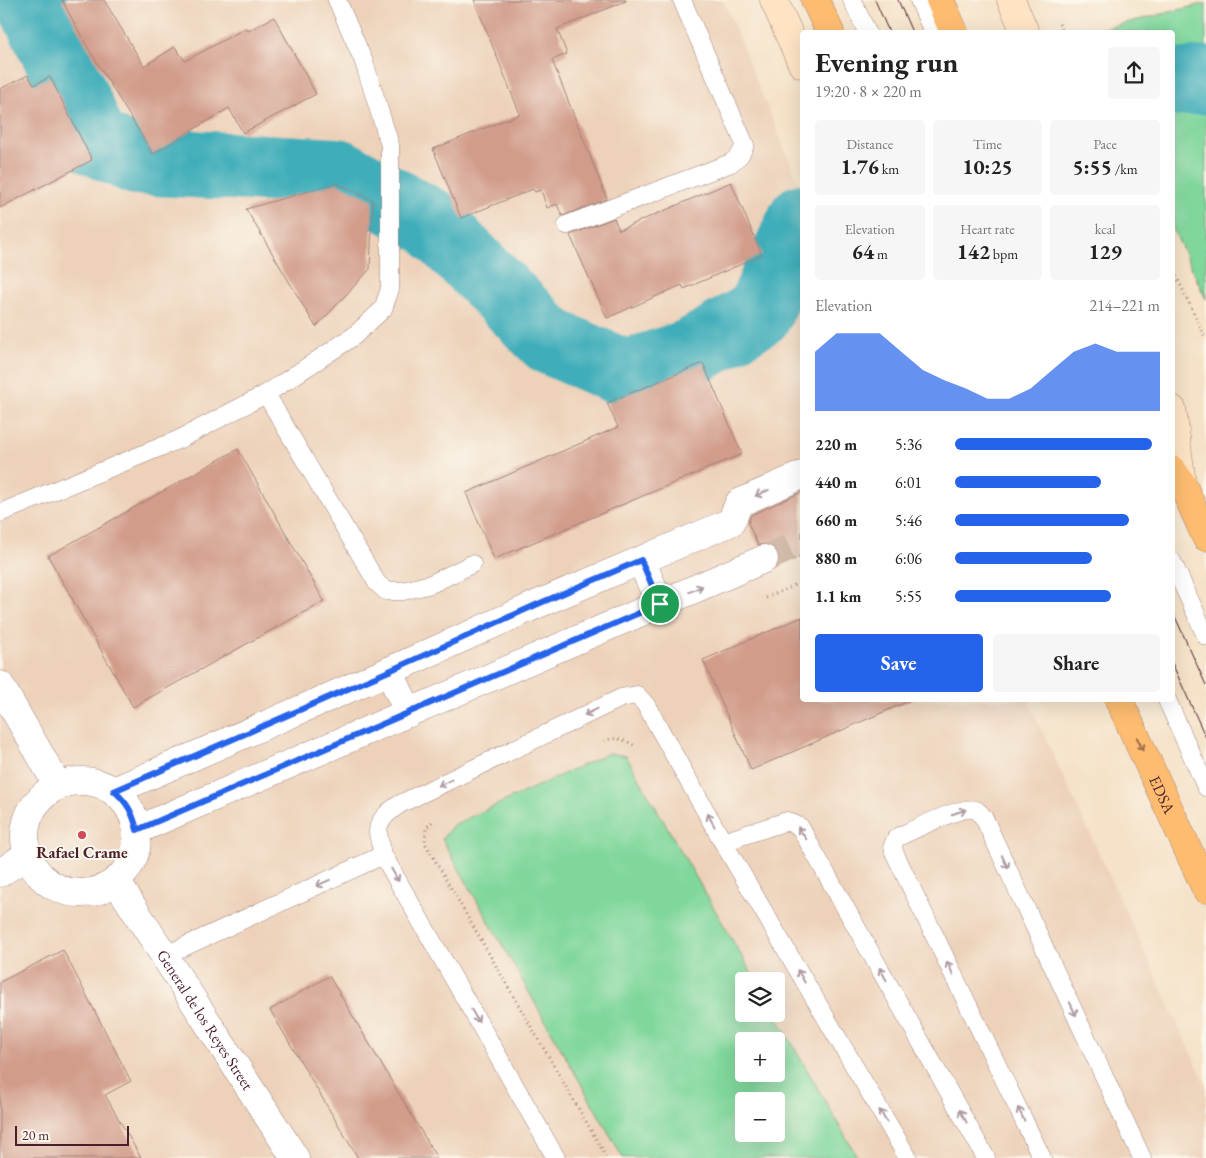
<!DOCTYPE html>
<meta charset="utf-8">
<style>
:root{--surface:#fff;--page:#f6f6f6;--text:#222;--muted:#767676;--accent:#2563eb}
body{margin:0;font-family:"EB Garamond",serif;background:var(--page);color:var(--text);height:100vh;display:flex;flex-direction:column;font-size:19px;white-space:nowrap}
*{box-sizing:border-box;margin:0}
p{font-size:16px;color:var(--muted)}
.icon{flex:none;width:28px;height:28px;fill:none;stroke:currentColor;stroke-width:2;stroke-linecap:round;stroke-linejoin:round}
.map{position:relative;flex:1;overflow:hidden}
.sheet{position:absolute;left:800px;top:30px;width:375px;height:672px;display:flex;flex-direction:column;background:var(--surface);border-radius:5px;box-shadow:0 5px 20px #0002}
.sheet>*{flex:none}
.buttons{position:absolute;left:735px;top:972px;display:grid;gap:10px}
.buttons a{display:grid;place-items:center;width:50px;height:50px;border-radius:5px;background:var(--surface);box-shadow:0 5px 20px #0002;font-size:25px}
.scale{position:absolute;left:15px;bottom:12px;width:114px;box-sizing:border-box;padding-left:5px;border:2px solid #4a1f2b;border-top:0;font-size:14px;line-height:18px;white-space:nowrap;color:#4a1f2b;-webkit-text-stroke:4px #fbf7ec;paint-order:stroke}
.pin{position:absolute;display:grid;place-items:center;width:42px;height:42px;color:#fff;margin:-21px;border:2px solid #fff;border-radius:50%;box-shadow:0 1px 5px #0007}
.round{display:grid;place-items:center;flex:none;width:52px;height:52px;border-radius:5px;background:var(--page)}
.overview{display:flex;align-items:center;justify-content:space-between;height:85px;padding:0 15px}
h1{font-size:28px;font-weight:700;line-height:38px}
.stats{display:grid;grid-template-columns:repeat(3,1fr);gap:8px;height:85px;padding:5px 15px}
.stats div{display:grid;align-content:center;border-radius:5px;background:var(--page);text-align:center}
.stats b{font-size:21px;font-weight:700}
.stats small{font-size:14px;font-weight:400}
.stats p{font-size:14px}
.chart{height:140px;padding:10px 15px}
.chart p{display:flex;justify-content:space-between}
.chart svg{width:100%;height:90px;margin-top:5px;fill:var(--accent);opacity:.7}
.primary-button{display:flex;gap:10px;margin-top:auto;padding:10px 15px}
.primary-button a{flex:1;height:58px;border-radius:5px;background:var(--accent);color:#fff;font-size:20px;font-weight:700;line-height:58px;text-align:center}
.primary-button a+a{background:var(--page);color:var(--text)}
ul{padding:0 15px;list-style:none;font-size:16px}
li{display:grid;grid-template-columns:80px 60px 1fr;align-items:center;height:38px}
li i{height:12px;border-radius:6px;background:var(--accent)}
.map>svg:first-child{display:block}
.built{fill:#edd2b9;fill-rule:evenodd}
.green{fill:#80d79c;stroke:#657b64;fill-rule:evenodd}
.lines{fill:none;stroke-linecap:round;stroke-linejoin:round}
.river{stroke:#3faeba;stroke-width:68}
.building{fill:#d29c8a}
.minor-tunnel{stroke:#d3bba9;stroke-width:28;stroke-dasharray:28 14;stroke-linecap:butt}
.service-casing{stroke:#a0807a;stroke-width:19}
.minor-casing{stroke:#a0807a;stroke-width:29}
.secondary-casing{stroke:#a0807a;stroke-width:29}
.trunk-casing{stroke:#a0807a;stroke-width:29}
.path{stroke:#a0807a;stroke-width:3;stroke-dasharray:1 4;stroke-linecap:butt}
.service{stroke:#fff;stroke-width:18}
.minor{stroke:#fff;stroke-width:28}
.secondary{stroke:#fee4c5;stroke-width:28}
.trunk{stroke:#fdbc6f;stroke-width:28}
.tram{stroke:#4a1f2b;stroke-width:1}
.oneway{stroke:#ae9aa0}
.oneway2{stroke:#9b664a}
.route-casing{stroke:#fff;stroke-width:10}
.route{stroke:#2563eb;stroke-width:6}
.poi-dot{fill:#d1495b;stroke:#fbf7ec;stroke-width:2}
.labels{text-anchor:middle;stroke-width:4;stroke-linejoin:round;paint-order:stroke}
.street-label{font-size:16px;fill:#4a1f2b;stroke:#fbf7ec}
.poi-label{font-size:16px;font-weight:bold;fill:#4a1f2b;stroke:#fbf7ec}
</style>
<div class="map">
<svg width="1206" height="1158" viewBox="0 0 1206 1158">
<rect width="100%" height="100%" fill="#fbf7ec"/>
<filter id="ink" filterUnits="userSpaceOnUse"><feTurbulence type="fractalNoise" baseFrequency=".02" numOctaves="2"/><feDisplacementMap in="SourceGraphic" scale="10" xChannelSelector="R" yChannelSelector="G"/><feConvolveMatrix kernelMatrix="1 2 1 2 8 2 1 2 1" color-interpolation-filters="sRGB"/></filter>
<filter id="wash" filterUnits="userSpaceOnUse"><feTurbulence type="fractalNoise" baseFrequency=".0096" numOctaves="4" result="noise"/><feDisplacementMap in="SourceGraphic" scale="20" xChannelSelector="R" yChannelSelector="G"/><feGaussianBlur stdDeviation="1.12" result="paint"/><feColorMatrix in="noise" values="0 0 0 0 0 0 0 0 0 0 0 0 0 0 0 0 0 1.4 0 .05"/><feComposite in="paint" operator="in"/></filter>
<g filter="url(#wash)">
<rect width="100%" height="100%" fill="#f5e2c8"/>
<path class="built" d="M0,0H723L802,191V700H1028L1206,1085V1158H0ZM744,981H776V1014H744ZM744,1041H776V1074H744ZM744,1101H776V1134H744Z"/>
<g class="green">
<polygon points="1206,3 1206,299 1173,229 1172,32 1090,32"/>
<path d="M609,753L626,756L756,981H744V1014H775L858,1158H623L442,839L453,825ZM744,1041H776V1074H744ZM744,1101H776V1134H744Z"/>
</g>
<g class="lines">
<g class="river">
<polyline points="29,0 61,65 95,142 136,161 338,172 431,222 550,341 626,374 692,352 759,313 802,218"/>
<polyline points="1172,83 1206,80"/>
</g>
</g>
<g id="blocks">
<g class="building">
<polygon points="62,0 104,0 144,66 175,47 185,61 246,28 248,31 274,17 316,94 243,133 229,108 153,154 85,43"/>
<polygon points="474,0 626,0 626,1 557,29 567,54 552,60 607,199 562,216 557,204 547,208 541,190 535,192 533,189 461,218 433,149 520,114"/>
<polygon points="28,75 34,85 50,77 92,160 0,208 0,89"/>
<polygon points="731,182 762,255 684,289 682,285 607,318 570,235 614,218 619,230"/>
<polygon points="337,183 373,200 370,269 316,327 246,209"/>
<polygon points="703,363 742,454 494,559 466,493 618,427 607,403"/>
<polygon points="238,449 324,601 133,707 48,556"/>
<polygon points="802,492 802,555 778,566 780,560 778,552 774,547 766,544 758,545 748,523 751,515"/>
<polygon points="802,617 802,700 911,700 751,770 703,660"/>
<polygon points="63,950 131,1081 105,1095 141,1158 0,1158 0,982"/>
<polygon points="329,976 437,1158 358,1158 270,1010"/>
</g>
</g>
</g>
<g filter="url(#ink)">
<use href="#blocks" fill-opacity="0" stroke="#a0807a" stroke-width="1"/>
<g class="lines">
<polyline class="minor-tunnel" points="764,559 802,542"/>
<g class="service-casing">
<g id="service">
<polyline points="852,0 867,32"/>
<polyline points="919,0 933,32"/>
<polyline points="567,225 731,163 740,155 745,145 682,0"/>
<polyline points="266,394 377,583 386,591 403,591 431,584 472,564"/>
<polyline points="0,513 180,439 266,394 354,336 383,309 390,289 390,145 364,62 337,0"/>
<polyline points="1172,561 1206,636"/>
<polyline points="1167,700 1206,787"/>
<polyline points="723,842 787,821 800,827 986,1158"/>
<polyline points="164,956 383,855"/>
<path d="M556,1158L383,855C382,848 378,839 378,831C378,819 391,810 400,804L621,698L637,695L646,705L723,842L908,1158"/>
<path d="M1042,1158L894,852L893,845L896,838C909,832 964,804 976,810C979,811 982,816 984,818L1142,1158"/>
</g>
</g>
<g class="minor-casing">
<g id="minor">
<polyline points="641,560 660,604"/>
<polyline points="389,671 409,713"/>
<polyline points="0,685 58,786"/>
<circle cx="81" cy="837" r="56"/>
<polyline points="114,791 389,671 538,604 731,522 739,503 802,475"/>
<polyline points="137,830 764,559"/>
<polyline points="0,873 27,855"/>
<path id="s1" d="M116,881L295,1158"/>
</g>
</g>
<g class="secondary-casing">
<g id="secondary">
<polyline points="774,0 802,64"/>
<polyline points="1011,0 1025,32"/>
<polyline points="1172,409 1182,484"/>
</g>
</g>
<g class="trunk-casing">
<g id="trunk">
<polyline points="815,0 830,32"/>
<polyline points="940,0 954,32"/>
<polyline points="1172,470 1182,484 1206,537"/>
<path id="s2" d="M1119,700L1206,889"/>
</g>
</g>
<g class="path">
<polyline points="1059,24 1063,32"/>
<polyline points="1172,267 1206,339"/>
<polyline points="766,598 802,582"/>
<path d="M604,741C615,736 626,740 635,746"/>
<polyline points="432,822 426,828 425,843 607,1158"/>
</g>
<use href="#service" class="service"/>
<use href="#minor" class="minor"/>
<use href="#secondary" class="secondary"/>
<use href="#trunk" class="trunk"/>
<g class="tram">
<polyline points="875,0 889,32"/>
<polyline points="898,0 912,32"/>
<polyline points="1172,610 1206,685"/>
<polyline points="1172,663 1206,738"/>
</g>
</g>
<defs><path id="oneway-shaft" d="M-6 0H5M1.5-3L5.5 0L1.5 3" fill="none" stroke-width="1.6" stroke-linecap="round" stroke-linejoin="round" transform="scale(1.25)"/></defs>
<g class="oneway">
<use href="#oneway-shaft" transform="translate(762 493) rotate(156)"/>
<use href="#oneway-shaft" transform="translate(696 589) rotate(-24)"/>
<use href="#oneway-shaft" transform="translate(591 712) rotate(154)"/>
<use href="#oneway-shaft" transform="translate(445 783) rotate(154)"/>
<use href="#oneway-shaft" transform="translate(959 812) rotate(-18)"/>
<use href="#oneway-shaft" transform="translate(711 820) rotate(-119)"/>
<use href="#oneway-shaft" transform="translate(802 833) rotate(-125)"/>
<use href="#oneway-shaft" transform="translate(1005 862) rotate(65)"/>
<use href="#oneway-shaft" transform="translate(395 875) rotate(60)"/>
<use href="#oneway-shaft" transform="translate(323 883) rotate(155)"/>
<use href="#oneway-shaft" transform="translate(950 968) rotate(-116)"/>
<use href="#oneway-shaft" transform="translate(883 974) rotate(-119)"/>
<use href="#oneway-shaft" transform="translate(801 976) rotate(-120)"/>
<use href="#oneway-shaft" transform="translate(1073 1009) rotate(65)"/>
<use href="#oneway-shaft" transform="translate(475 1016) rotate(60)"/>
<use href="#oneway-shaft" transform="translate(1021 1114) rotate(-116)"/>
<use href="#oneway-shaft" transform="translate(883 1116) rotate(-120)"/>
<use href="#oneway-shaft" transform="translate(963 1116) rotate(-119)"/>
</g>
<use class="oneway2" href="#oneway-shaft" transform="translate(1140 744) rotate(65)"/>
</g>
<g class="lines" filter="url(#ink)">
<g class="route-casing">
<path id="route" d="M641,560L660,604L137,830C133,813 127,802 114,791L389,671L538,604Z"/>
</g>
<use href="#route" class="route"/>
</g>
<circle class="poi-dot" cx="82" cy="835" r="5"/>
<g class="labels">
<g class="street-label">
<text dy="6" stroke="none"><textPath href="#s2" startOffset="104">EDSA</textPath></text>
<text dy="6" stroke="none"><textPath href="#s1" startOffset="165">General de los Reyes Street</textPath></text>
</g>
<g class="poi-label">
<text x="82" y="858">Rafael Crame</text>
</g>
</g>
</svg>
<div class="buttons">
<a><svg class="icon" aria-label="layers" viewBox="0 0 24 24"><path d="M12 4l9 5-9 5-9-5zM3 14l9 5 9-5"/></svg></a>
<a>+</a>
<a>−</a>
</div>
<div class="scale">20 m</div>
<div class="pin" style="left:660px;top:604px;background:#1e9e55"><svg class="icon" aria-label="arrive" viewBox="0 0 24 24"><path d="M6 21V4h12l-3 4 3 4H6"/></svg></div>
<section class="sheet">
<div class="overview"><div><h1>Evening run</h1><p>19:20 · 8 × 220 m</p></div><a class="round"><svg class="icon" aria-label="share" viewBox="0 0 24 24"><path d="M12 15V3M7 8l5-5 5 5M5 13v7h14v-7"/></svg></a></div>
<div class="stats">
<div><p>Distance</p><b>1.76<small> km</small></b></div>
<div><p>Time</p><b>10:25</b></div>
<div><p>Pace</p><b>5:55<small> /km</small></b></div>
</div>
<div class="stats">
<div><p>Elevation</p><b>64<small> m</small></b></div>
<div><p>Heart rate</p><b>142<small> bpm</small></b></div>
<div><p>kcal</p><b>129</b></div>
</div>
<div class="chart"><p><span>Elevation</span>214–221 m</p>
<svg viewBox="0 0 160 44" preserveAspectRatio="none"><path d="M0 44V15L10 6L20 6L30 6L40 15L50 24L60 29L70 33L80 38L90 38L100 33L110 24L120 15L130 11L140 15L150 15L160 15V44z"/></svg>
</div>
<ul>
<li><b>220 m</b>5:36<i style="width:96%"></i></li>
<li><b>440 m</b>6:01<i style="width:71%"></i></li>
<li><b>660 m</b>5:46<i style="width:85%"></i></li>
<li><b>880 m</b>6:06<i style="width:67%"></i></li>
<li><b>1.1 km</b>5:55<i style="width:76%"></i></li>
</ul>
<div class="primary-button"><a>Save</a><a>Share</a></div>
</section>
</div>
